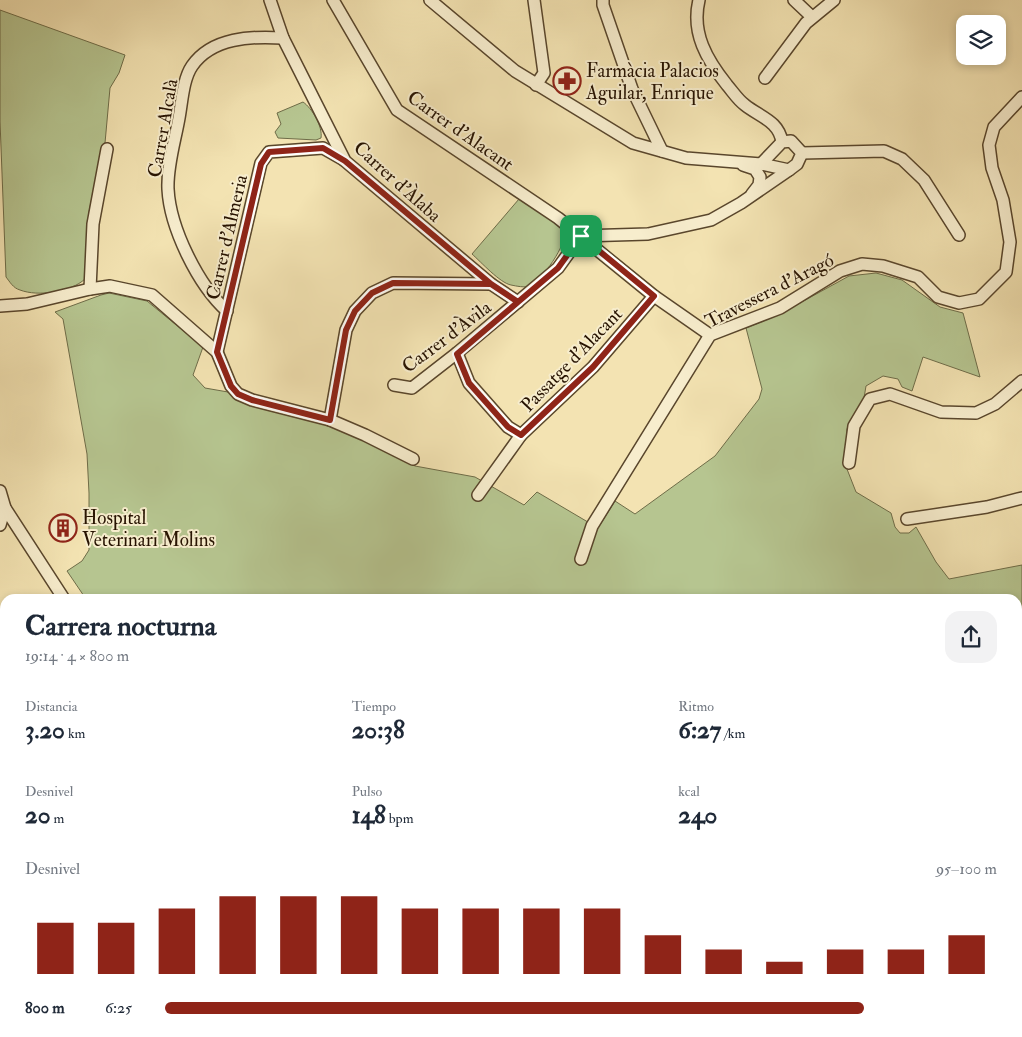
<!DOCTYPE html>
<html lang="es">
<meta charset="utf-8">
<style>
:root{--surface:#fff;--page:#f2f2f3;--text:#1f2937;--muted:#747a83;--accent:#8f2418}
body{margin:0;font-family:"IM FELL Double Pica",serif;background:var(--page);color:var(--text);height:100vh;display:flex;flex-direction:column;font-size:19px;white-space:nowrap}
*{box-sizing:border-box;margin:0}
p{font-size:16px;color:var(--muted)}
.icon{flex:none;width:28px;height:28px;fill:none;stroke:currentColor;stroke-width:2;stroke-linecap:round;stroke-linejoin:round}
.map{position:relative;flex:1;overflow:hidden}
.panel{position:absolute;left:0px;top:594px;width:1022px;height:444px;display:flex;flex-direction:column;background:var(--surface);border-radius:15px 15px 0 0;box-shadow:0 2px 8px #0003}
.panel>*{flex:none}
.buttons{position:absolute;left:956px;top:15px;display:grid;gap:10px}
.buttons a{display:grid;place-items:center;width:50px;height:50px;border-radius:10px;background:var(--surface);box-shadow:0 2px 8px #0003;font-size:25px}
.pin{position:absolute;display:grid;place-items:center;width:42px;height:42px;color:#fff;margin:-21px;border-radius:10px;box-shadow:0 2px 8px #0006}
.round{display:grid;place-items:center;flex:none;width:52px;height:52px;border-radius:15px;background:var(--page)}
.head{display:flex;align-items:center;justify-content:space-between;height:85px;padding:0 25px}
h1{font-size:28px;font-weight:700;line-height:38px}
.metrics{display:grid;grid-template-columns:repeat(3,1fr);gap:8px;height:85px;padding:5px 25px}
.metrics div{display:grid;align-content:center}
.metrics b{font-size:25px;font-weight:700}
.metrics small{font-size:14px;font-weight:400}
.metrics p{font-size:14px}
.chart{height:140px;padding:10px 25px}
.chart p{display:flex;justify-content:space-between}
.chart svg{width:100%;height:90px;margin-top:5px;stroke:var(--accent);stroke-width:6}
ul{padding:0 25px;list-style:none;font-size:16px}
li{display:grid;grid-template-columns:80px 60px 1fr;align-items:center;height:38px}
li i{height:12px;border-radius:6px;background:var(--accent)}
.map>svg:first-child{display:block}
.green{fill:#b6c590;stroke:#6e6c48}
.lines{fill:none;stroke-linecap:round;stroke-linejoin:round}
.stream{stroke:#6f776e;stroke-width:4}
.minor-casing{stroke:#59462c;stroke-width:14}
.minor{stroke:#f7edcd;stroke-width:11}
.route-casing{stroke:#fff;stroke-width:10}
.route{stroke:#8f2418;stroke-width:6}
.labels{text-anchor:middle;stroke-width:4;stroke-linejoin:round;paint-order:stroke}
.poi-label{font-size:19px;fill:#261200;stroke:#f7edcd;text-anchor:start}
.street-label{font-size:19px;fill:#261200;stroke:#f7edcd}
</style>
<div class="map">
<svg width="1022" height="1037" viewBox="0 0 1022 1037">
<rect width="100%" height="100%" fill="#f3e3b2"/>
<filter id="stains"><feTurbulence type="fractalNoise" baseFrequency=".004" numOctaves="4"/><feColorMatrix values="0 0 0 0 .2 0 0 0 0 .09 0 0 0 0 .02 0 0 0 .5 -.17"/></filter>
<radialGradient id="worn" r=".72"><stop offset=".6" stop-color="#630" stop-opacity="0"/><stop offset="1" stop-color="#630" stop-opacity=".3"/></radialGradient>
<g class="green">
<path d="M0,10L125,55L119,73L110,88L104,154L96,177L89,212L85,279C71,292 38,297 20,290C13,288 10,282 6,277L0,121Z"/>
<path d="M303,102C312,108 323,127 321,138L316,140L278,138L275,132L281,124L277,113Z"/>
<path d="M519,199C530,207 557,220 563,232C569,243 541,281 530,286C525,288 516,286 511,285C500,283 481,262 472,254Z"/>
<polygon points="876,273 902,280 940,307 963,313 980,377 923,357 912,391 902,387 898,379 883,376 866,386 864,398 847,429 845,464 856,492 891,513 895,527 900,533 909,533 916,527 936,562 949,579 1022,565 1022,711 1018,717 1018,599 86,599 67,571 82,561 89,550 89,493 87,454 63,319 55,312 101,295 109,293 147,301 203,347 193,375 205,388 228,392 326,422 415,466 475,477 524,505 537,492 598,528 615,501 635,514 715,456 759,399 762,389 746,328 778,315 849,276"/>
<polygon points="1018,769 1022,770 1022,1037 19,1037 22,1032 1018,1032"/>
<polygon points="0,802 5,808 5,920 0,912"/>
</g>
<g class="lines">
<g class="stream">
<polyline points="0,858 5,864"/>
<polyline points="145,1032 149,1037"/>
<polyline points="36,1037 41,1032"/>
</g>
<g class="minor-casing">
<g id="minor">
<polyline points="270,0 283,38 345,161 491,284 518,302"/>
<polyline points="333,0 397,110 558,218 654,296 710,335"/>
<polyline points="430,0 515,71 633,143 686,158 761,164"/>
<polyline points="534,0 544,73 536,85"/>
<polyline points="603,0 603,5 632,89 662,151"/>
<path d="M699,0C691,33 707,60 727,85C733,92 738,100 745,105C760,117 779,121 782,142"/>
<polyline points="794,0 812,17"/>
<polyline points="765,78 806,23 834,0"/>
<polygon points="791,141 802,153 797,164 789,170 761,164 782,142"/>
<polyline points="802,153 884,151 902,159 924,180 959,235"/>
<polyline points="743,165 755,169 760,177 759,185 752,194"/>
<polyline points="581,236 648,234 711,220 741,203 789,170"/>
<polyline points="90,289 93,224 107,149"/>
<polyline points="0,306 27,304 90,289 110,286 152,295 217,352 231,386 238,394 252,400 330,420 365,435 413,459"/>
<path d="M227,311C198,285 170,228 168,189C167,166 175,141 179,118C182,102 183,79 192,66C212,37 252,36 283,38"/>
<polyline points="217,352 261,163 269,152 323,148 344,160"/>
<polyline points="457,353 469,383 508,427 521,435"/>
<polyline points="394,385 412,388 457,353 558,268 581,236"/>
<polyline points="330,420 346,330 355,311 372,293 393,283 491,284"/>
<polyline points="849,463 854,426 870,399 890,394 941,412 976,413 995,404 1022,381"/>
<polyline points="0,491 5,508 64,599"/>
<polyline points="478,495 521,435 593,367 654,296"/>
<polyline points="907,519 987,507 1022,498"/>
<polyline points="0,525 5,508"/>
<polyline points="581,559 592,526 710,335 780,308 840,271 862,264 883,266 918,277 938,297 959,303 979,299 1006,272 1010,242 1003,200 992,168 989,145 994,127 1022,97"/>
<polyline points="0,771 5,768"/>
<polyline points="0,780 5,785"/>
</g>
</g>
<use href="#minor" class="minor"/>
</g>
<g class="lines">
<g class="route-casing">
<polyline id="route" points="581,236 558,268 518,302 491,284 393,283 372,293 355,311 346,330 330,420 252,400 238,394 231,386 217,352 261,164 269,152 323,148 345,161 491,284 518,302 457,354 469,383 508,427 521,435 593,367 654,296 581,236"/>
</g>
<use href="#route" class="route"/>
</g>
<defs>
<g id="pharmacy-ring" transform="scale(1.4375)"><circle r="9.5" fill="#f7edcd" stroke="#8f2418" stroke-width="1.5"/><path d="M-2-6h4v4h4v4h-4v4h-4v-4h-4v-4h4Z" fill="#8f2418"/></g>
<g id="building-ring" transform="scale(1.4375)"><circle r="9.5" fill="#f7edcd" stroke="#8f2418" stroke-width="1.5"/><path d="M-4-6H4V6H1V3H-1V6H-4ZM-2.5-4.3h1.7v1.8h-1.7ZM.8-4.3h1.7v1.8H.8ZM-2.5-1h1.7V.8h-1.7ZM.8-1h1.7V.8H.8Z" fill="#8f2418"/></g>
</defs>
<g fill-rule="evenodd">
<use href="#pharmacy-ring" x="567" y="81"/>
<use href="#building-ring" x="63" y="528"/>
</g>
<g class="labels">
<g class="poi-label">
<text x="586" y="77">Farmàcia Palacios<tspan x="586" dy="22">Aguilar, Enrique</tspan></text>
<text x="82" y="524">Hospital<tspan x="82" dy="22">Veterinari Molins</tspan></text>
</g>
<g class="street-label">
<text transform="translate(162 128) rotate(-80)" y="7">Carrer Alcalà</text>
<text transform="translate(461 130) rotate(35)" y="7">Carrer d'Alacant</text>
<text transform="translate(398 181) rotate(42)" y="7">Carrer d'Àlaba</text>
<text transform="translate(226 237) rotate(-77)" y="7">Carrer d'Almeria</text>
<text transform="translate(769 290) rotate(-27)" y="7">Travessera d'Aragó</text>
<text transform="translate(446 336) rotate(-37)" y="7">Carrer d'Àvila</text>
<text transform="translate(571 359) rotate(-46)" y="7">Passatge d'Alacant</text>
</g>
</g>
<rect width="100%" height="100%" filter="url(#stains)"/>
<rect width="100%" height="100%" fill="url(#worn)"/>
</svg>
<div class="buttons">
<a><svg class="icon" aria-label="layers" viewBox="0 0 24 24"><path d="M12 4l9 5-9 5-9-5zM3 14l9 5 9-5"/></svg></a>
</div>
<div class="pin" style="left:581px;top:236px;background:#1e9e55"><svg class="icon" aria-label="arrive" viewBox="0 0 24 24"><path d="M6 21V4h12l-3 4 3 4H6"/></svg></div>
<section class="panel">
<div class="head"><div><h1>Carrera nocturna</h1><p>19:14 · 4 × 800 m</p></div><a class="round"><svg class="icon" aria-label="share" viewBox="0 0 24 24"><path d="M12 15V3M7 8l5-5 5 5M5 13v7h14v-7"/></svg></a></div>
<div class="metrics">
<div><p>Distancia</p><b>3.20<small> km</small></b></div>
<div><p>Tiempo</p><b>20:38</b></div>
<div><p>Ritmo</p><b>6:27<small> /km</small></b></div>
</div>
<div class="metrics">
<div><p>Desnivel</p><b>20<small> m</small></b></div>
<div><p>Pulso</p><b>148<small> bpm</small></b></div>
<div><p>kcal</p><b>240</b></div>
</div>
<div class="chart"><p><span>Desnivel</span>95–100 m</p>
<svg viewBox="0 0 160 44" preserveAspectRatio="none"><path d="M5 44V19M15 44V19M25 44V12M35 44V6M45 44V6M55 44V6M65 44V12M75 44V12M85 44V12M95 44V12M105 44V25M115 44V32M125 44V38M135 44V32M145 44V32M155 44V25"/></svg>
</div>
<ul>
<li><b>800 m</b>6:25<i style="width:84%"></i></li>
</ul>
</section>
</div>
